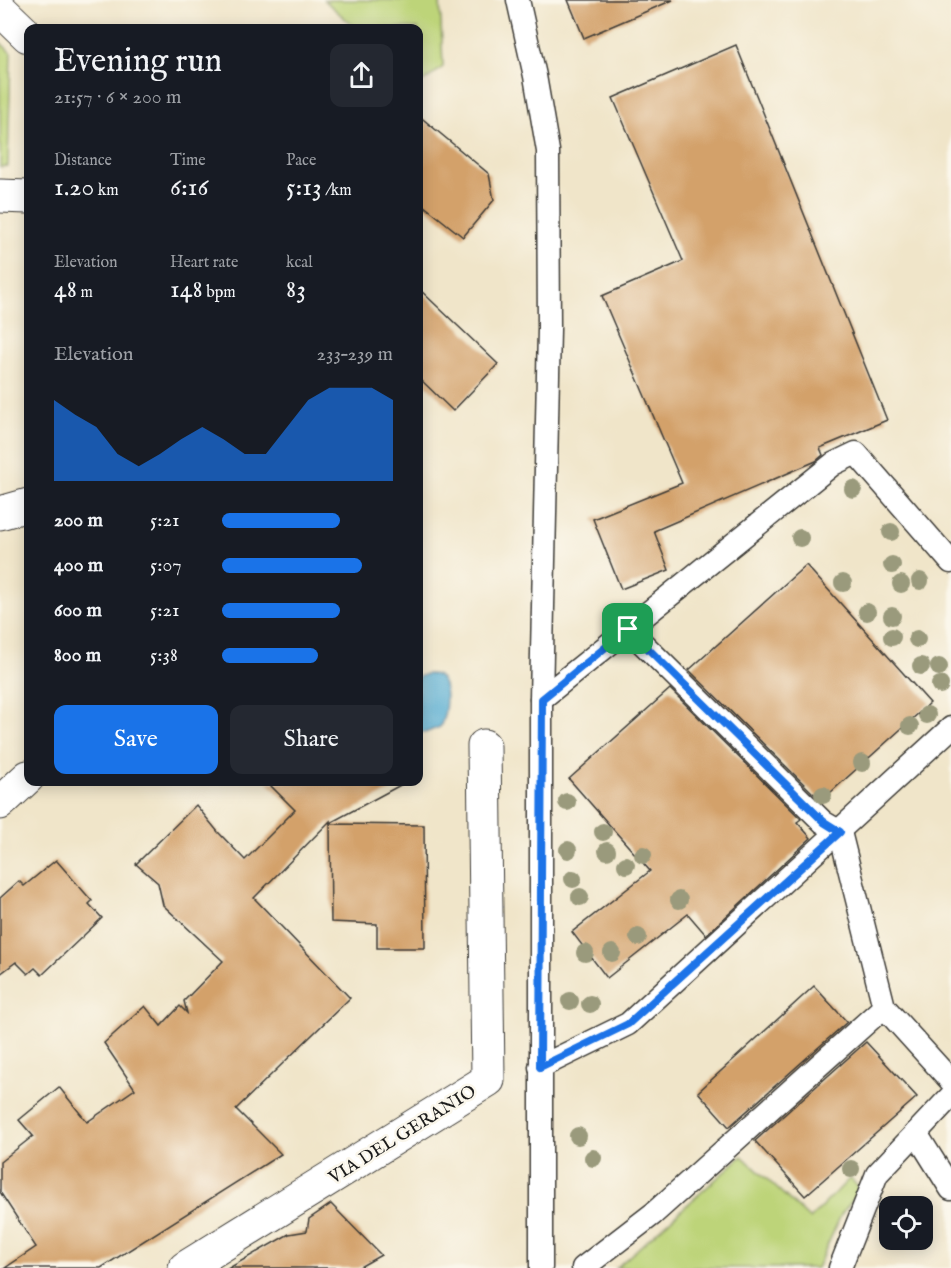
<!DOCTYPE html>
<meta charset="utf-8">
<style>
:root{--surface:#171b24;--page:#242831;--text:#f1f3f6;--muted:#9ea1a6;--accent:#1a73e8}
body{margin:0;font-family:"IM FELL English",serif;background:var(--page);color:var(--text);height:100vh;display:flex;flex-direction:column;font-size:22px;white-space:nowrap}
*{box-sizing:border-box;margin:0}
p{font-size:20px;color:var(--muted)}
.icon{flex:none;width:33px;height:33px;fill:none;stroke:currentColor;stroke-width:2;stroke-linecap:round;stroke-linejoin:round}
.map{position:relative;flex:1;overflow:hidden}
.details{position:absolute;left:24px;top:24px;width:399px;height:762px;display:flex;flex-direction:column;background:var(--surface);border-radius:12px;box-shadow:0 3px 15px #0003}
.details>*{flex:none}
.buttons{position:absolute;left:879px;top:1196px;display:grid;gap:12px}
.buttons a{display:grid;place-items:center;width:54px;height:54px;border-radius:12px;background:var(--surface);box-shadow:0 3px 15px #0003;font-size:30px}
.pin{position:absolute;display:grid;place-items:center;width:51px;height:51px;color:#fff;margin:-26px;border-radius:12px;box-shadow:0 3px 9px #0006}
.round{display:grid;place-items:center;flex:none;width:63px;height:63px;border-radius:12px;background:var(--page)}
.summary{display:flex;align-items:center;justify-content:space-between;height:102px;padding:0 30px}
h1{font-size:33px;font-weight:600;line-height:45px}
.stats{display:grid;grid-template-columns:repeat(3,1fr);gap:9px;height:102px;padding:6px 30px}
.stats div{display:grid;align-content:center}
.stats b{font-size:26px;font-weight:600}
.stats small{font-size:16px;font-weight:400}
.stats p{font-size:16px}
.chart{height:168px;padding:12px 30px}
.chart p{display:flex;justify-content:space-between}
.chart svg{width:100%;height:108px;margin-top:6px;fill:var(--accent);opacity:.7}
.action{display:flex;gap:12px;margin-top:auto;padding:12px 30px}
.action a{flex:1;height:69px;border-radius:12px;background:var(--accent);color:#fff;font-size:24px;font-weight:600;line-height:69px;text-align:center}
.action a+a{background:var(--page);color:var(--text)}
ul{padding:0 30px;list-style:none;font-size:20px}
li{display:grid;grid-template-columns:96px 72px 1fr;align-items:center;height:45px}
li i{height:15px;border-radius:8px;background:var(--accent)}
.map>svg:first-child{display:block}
.green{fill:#bdd479;stroke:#6c784a;stroke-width:1.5}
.water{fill:#55acd1;stroke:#386476;stroke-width:1.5}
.building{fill:#d3a16b}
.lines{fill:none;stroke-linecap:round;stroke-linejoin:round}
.service-casing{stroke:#3c3a36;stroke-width:25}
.minor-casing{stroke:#3c3a36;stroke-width:35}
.service{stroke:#fff;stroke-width:22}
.minor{stroke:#fff;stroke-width:33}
.tree{fill:#9a9a7c}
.route-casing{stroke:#fff;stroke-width:12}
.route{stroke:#1a73e8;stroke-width:8}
.labels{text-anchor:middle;stroke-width:5;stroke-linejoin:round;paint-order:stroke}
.street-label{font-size:18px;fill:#1c1c1c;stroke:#fbf7ec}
</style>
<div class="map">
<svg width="951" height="1268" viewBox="0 0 951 1268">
<rect width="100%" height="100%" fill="#fbf7ec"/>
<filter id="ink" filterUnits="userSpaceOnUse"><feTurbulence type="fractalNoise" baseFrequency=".0167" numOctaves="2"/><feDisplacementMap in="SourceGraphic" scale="12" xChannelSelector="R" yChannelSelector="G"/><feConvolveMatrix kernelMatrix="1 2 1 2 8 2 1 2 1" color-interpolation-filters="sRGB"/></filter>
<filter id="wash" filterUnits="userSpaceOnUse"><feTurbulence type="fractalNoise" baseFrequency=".008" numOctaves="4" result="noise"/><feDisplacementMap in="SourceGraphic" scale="24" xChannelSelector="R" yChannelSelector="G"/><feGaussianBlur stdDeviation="1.35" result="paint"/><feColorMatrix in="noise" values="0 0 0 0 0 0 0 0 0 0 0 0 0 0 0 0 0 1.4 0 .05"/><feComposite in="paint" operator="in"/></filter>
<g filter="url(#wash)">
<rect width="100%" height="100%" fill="#f0e5c9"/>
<g class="green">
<polygon points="324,0 440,0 443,67 423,82 419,78 418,28 356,28"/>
<polygon points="0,42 11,53 8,166 0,167"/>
<polygon points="742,1156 810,1219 850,1178 861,1190 842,1213 817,1268 616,1268"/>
</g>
<path class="water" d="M426,674C429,674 433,674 436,675C451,683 446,715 440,727L425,733L419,731L418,677Z"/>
<g id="blocks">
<g class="building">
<polygon points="568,0 673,0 584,38"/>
<polygon points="736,45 887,420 820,448 823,455 816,461 654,531 669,570 621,589 593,519 682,483 602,296 683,261 613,98"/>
<polygon points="418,115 489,174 494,200 463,237 418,201"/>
<polygon points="418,288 498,364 453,411 418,377"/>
<polygon points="806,565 930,703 821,801 689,670"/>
<polygon points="670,689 801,819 797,822 811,838 706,935 688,914 607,978 572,932 650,871 569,779"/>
<polygon points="267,782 406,782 330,823 330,821 254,898 350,998 236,1109 281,1154 101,1268 5,1268 36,1247 0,1192 0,1162 33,1136 19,1120 59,1087 87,1122 135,1089 104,1043 145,1006 161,1026 180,1006 187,1013 184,1001 223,961 163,905 158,883 136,864 196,805 218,832 245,860 295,810"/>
<polygon points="330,824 424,825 425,948 377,948 377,924 331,922"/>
<polygon points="56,860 92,901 89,904 102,918 42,975 35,968 28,974 16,962 0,974 0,898 19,881 24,886"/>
<polygon points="814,986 847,1022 729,1127 698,1092"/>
<polygon points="866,1042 917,1097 805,1196 755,1141"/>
<polygon points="331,1204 381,1255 358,1268 229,1268 289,1234 307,1231 309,1219"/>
</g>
</g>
</g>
<g filter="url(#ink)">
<use href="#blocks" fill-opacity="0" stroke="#3c3a36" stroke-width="1.5"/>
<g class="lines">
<g class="service-casing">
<g id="service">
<polyline points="518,0 535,76 548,151 549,329 541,699 541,1268"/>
<polyline points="628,629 823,822 840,832 884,1007 951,1081"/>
<polyline points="541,699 833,464 856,453 951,562"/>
<polyline points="540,1067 628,1024 951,728"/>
<polyline points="916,1133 951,1189"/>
<polyline points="583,1268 653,1214 884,1007"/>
<polyline points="840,1268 877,1174 951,1096"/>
</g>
</g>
<g class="minor-casing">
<g id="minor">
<polyline points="0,9 28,36"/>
<polyline points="0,196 28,197"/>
<polyline points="0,513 28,505"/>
<polyline points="0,803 28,777"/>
<polyline points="185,1268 488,1080 484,746"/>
</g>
</g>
<use href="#service" class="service"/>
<use href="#minor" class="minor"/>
</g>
<g class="tree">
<circle cx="853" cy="489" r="9"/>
<circle cx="891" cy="532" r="9"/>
<circle cx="800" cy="538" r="9"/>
<circle cx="892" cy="565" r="9"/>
<circle cx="920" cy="581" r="9"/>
<circle cx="843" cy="583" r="9"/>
<circle cx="901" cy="584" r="9"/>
<circle cx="867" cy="612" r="9"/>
<circle cx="892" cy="616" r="9"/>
<circle cx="892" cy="637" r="9"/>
<circle cx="917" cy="639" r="9"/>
<circle cx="921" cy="666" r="9"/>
<circle cx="939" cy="667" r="9"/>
<circle cx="940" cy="685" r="9"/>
<circle cx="927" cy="715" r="9"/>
<circle cx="910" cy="726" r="9"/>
<circle cx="862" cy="763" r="9"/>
<circle cx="823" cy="795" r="9"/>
<circle cx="567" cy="802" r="9"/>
<circle cx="603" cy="832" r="9"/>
<circle cx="568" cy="850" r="9"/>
<circle cx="607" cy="851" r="9"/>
<circle cx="643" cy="855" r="9"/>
<circle cx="626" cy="865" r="9"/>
<circle cx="573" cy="879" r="9"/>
<circle cx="580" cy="897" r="9"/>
<circle cx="679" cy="900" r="9"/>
<circle cx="638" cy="937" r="9"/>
<circle cx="585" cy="953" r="9"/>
<circle cx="612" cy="953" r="9"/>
<circle cx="570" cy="1001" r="9"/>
<circle cx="590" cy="1004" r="9"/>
<circle cx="578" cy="1136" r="9"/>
<circle cx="593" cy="1158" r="9"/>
<circle cx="851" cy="1169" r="9"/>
</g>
</g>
<g class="lines" filter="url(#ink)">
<g class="route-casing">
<polygon id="route" points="628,629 824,822 840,832 628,1024 540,1067 542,699"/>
</g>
<use href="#route" class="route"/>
</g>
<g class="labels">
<g class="street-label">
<text transform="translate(402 1134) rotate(-32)" y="6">VIA DEL GERANIO</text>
</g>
</g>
</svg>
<div class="buttons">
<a><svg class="icon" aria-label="locate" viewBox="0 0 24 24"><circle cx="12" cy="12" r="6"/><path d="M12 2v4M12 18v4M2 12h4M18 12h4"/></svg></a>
</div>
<div class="pin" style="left:628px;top:629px;background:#1e9e55"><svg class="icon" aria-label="arrive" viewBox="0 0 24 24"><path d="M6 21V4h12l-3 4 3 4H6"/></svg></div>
<section class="details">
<div class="summary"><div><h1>Evening run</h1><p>21:57 · 6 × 200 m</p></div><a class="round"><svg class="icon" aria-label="share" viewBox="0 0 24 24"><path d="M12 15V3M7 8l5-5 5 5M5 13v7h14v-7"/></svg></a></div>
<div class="stats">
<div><p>Distance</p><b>1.20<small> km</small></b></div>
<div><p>Time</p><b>6:16</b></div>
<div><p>Pace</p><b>5:13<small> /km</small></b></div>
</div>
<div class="stats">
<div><p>Elevation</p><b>48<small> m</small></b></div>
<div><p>Heart rate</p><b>148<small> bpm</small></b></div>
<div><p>kcal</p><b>83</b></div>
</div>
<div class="chart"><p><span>Elevation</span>233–239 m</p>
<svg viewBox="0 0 160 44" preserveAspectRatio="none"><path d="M0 44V11L10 17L20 22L30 33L40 38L50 33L60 27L70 22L80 27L90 33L100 33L110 22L120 11L130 6L140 6L150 6L160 11V44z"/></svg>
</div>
<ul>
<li><b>200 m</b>5:21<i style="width:69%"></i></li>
<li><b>400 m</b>5:07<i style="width:82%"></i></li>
<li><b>600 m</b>5:21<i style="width:69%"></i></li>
<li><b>800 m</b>5:38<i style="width:56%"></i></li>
</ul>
<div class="action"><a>Save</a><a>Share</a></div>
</section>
</div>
